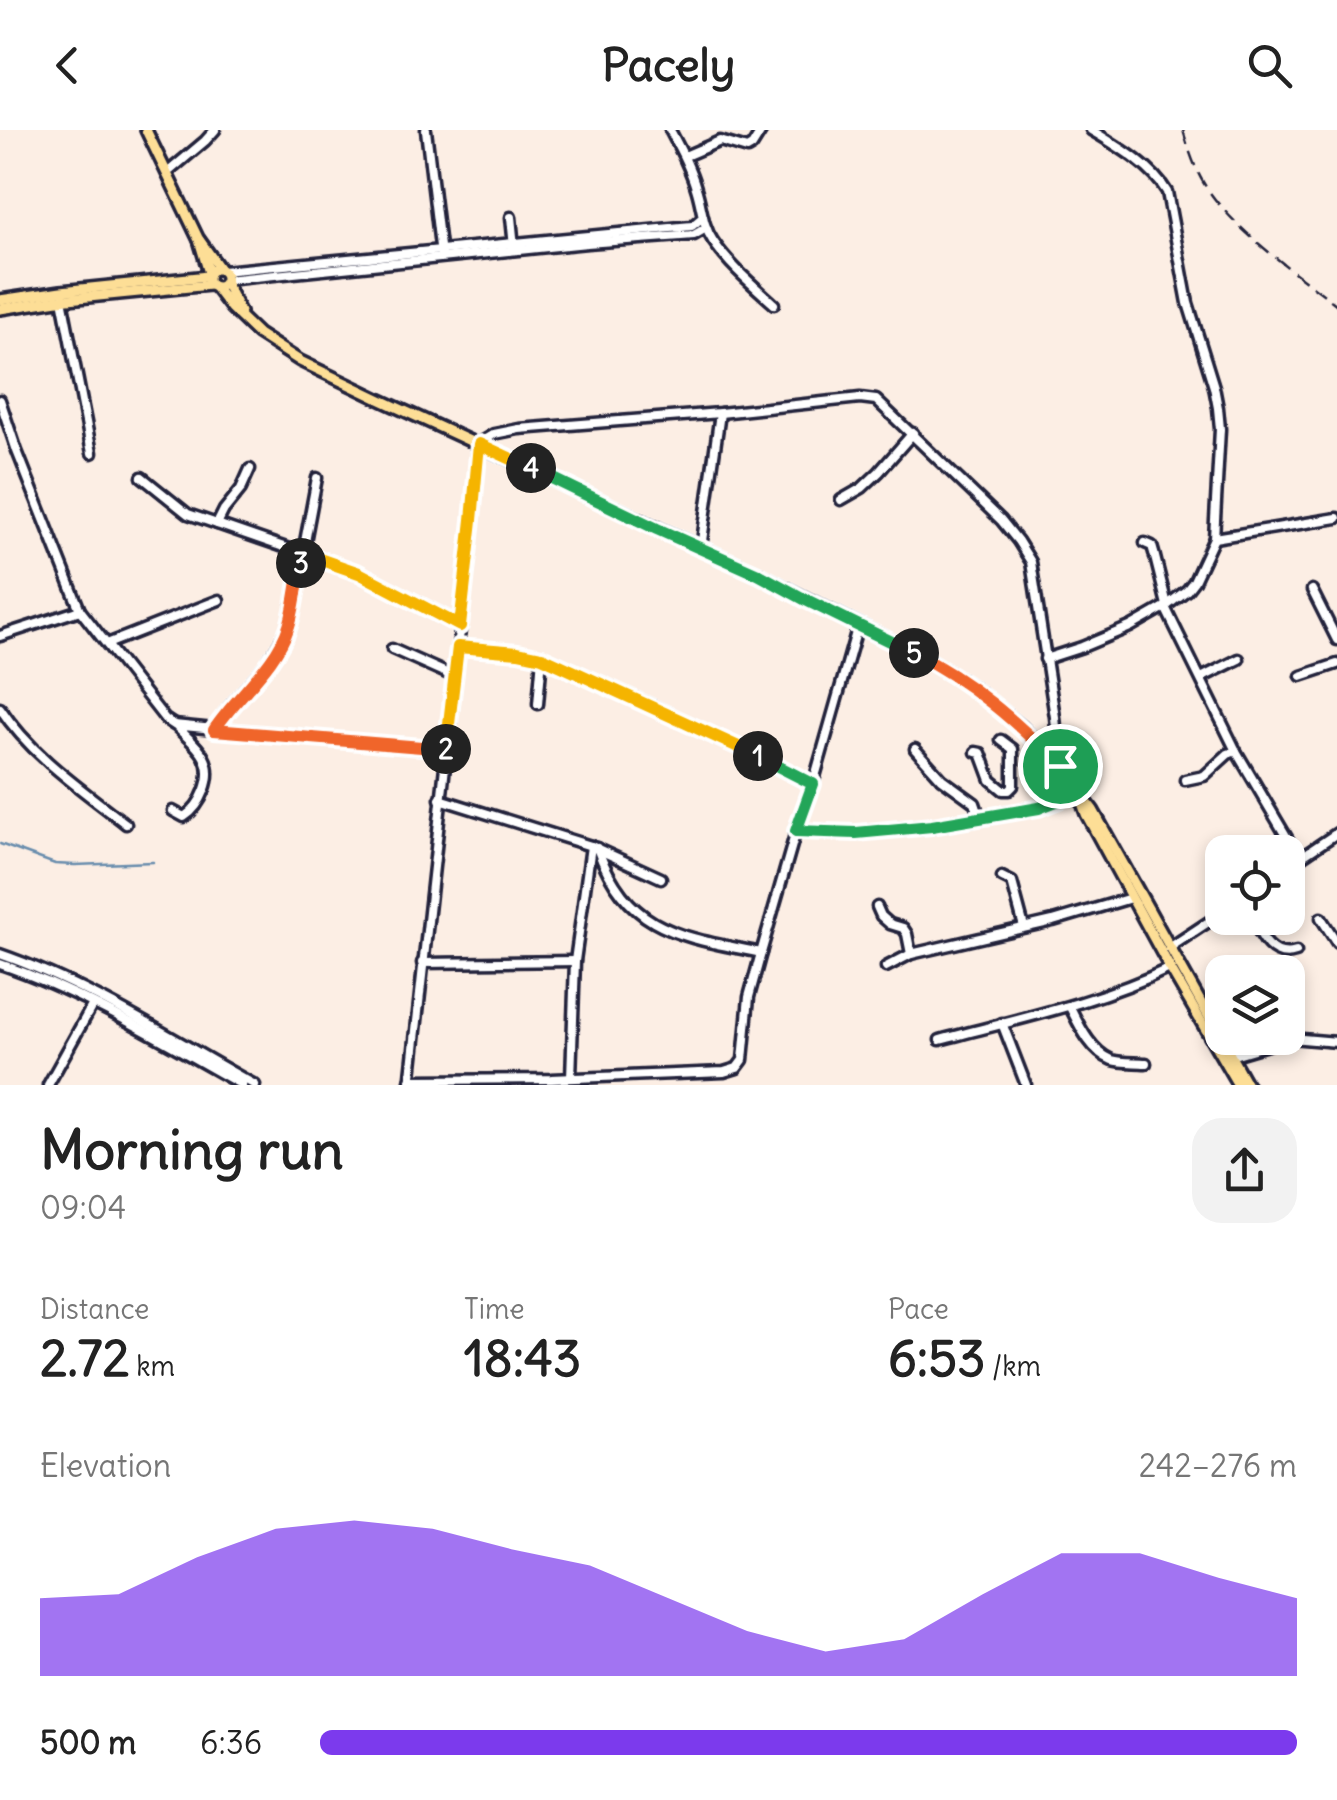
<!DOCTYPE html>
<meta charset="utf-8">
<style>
:root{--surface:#fff;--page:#f2f2f2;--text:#222;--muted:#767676;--accent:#7c3aed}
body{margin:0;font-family:Delius,sans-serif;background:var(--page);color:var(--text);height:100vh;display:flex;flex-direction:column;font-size:38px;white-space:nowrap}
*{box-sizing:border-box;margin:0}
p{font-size:32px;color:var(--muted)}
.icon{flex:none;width:55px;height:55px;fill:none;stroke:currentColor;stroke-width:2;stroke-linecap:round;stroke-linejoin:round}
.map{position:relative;height:955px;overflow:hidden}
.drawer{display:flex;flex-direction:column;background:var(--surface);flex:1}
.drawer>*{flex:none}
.buttons{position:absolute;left:1205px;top:705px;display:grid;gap:20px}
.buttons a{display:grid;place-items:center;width:100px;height:100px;border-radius:20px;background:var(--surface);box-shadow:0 5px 15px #0003;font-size:50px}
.pin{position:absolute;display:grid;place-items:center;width:85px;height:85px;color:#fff;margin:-42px;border:5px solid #fff;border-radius:50%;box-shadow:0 2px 10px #0007}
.km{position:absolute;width:50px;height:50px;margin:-25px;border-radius:50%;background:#222;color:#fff;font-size:28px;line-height:50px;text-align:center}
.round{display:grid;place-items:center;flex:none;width:105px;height:105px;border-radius:30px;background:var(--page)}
.summary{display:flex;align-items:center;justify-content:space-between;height:170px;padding:0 40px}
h1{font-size:55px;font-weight:700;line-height:75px}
.metrics{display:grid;grid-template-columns:repeat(3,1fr);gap:15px;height:170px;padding:10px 40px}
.metrics div{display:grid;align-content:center}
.metrics b{font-size:50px;font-weight:700}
.metrics small{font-size:28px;font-weight:400}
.metrics p{font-size:28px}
.chart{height:280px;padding:20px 40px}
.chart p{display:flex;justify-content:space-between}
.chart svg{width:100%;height:180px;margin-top:10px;fill:var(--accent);opacity:.7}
ul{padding:0 40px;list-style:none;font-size:32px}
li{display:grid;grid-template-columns:160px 120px 1fr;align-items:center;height:75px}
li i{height:25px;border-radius:12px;background:var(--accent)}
header{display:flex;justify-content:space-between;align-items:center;height:130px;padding:0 40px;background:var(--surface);font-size:45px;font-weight:700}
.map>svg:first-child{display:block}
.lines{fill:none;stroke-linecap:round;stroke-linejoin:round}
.stream{stroke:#698dad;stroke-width:2.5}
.minor-casing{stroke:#22223b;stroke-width:15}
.major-casing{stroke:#22223b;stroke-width:16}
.minor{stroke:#fff;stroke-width:8}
.major{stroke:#fdde96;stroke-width:9}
.rail{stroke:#22223b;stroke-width:2.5;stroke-dasharray:15 8;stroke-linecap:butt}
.split-1-casing{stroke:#fff;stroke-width:20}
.split-2-casing{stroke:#fff;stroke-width:20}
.split-3-casing{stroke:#fff;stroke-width:20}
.split-4-casing{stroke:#fff;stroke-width:20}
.split-5-casing{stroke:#fff;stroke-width:20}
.split-6-casing{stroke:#fff;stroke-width:20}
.split-1{stroke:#22a559;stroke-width:12}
.split-2{stroke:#f5b400;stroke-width:12}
.split-3{stroke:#f0652b;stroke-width:12}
.split-4{stroke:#f5b400;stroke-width:12}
.split-5{stroke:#22a559;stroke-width:12}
.split-6{stroke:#f0652b;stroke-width:12}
</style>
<header><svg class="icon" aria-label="back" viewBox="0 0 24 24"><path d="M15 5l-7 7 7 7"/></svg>Pacely<svg class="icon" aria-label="search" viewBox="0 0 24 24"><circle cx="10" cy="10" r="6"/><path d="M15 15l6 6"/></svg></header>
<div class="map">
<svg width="1337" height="955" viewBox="0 0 1337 955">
<rect width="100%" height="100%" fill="#fceee4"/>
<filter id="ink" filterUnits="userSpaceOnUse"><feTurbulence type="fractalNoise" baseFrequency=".01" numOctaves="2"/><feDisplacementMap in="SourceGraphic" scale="20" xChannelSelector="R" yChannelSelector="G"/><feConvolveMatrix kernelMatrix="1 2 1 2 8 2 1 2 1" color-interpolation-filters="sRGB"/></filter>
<g filter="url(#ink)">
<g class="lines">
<polyline class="stream" points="0,714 55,734 75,735 153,732"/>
<g class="minor-casing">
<g id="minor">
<polyline points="426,0 441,125"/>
<path d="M670,0C680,19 690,37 696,58C702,76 702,95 713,111C729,135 753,155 774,174"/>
<polyline points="685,26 720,11 747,19 752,16 762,0"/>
<polyline points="167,43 205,11 215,0"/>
<polyline points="511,87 514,117"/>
<polyline points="223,141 681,97 692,96 703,87"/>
<polyline points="226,150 587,113 681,106 694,105 706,98"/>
<polyline points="62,169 92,323"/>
<polyline points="0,270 17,321 80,480 165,589 174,595 214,599 446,620"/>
<polyline points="142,347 188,384 359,443 460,495"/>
<polyline points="841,370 862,358 879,342 913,303"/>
<polyline points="217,394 224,380 241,359 250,339"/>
<polyline points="1214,408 1337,388"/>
<polyline points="1145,413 1152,416 1154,423 1167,475"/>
<polyline points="701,418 720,283"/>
<polyline points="1312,460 1337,510"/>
<polyline points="1165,477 1236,621 1299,728"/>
<polyline points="0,506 80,480"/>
<polyline points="107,514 219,470"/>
<polyline points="458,517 518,522 544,528 654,577 813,654"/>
<polyline points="392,519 455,547"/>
<path d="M1045,529L1082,517L1130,497L1165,477L1187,460L1194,451L1214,408L1220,299L1218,278L1214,257L1188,173L1167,62C1151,35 1117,16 1091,0"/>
<polyline points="1301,546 1337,534"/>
<polyline points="1201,548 1239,529"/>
<polyline points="538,574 542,527"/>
<path d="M0,578C31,625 81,659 126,694"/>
<polyline points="214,599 228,579 267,534 289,497 317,348"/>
<polyline points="915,619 942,649 975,673 980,688"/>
<polyline points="976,622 981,623 991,650 1003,660 1009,660 1013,656 1013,619 1001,610"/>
<polyline points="1185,650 1204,646 1228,624 1236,621"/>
<polyline points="440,669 591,716 661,748"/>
<path d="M173,681L184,687C201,676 215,647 204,627C198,615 184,605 175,595"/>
<polyline points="796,701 856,703 932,696 1039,678 1059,669 1075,658"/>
<path d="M597,718C629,803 680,806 761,823"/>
<polyline points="1288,736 1337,703"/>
<polyline points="1002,747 1012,752 1024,797"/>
<polyline points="877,777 881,786 890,794 903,798 907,804 911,824"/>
<path d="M1252,788C1261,807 1272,830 1296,822"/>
<polyline points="1321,788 1337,813"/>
<polyline points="1169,818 1222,783"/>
<path d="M0,824C90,855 172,909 255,955"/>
<polyline points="422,833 575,831"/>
<path d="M0,834C85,863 163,911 242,955"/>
<polyline points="886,837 911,824 1053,791 1131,768"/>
<path d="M1070,877C1079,895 1091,922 1112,930C1121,933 1135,932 1146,933"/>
<polyline points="1002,893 1026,955"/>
<path d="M940,910C1018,889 1097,873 1170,838"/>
<polyline points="1230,926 1291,908 1337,912"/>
<polyline points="571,948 575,831 591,716"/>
<polyline points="410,950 551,949 724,942 737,938 743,930 749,867 761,823 796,701 813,654 858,495"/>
<polyline points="48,955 93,874"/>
<polyline points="410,955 472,391 479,313 494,304 519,299 720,283 860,268 876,270 1001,390 1018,411 1031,432 1055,587 1060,636"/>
</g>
</g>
<g class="major-casing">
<g id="major">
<polyline points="146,0 198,108 220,139"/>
<polyline points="199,110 209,143"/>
<circle cx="217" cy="148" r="9"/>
<polyline points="225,152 240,182"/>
<polyline points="215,157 231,178 258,204 300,231 381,270 758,444 932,532 973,558 1022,597 1060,636 1093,680 1247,955"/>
<polyline points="0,170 61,161 208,146"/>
<polyline points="0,179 58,170 210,155"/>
<polyline points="1082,673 1086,684 1170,838 1238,955"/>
</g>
</g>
<use href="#minor" class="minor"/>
<use href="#major" class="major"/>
<path class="rail" d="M1183,0C1188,17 1194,37 1203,52C1231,99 1294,141 1337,175"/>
</g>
</g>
<g class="lines" filter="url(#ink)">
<g class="split-1-casing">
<polyline id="split-1" points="758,626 813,654 796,701 856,703 932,696 1039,678 1059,670 1075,658 1060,636"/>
</g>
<g class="split-2-casing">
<polyline id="split-2" points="446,619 458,517 518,522 542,527 758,626"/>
</g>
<g class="split-3-casing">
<path id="split-3" d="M301,433C297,454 295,477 289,496C276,536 237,565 214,600L446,619"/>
</g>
<g class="split-4-casing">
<polyline id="split-4" points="301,433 302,423 359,443 460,496 472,390 479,314 531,338"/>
</g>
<g class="split-5-casing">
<polyline id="split-5" points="531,338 657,399 758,444 804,469 914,523"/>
</g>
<g class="split-6-casing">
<path id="split-6" d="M914,523C970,551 1016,591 1060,636"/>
</g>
<use href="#split-1" class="split-1"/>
<use href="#split-2" class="split-2"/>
<use href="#split-3" class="split-3"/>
<use href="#split-4" class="split-4"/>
<use href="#split-5" class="split-5"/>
<use href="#split-6" class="split-6"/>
</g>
</svg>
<div class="buttons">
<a><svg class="icon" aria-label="locate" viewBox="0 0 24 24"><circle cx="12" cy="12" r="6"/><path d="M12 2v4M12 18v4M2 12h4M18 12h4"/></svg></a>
<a><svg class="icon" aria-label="layers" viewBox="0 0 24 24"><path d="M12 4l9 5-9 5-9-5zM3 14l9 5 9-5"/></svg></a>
</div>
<div class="pin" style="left:1060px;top:636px;background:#1e9e55"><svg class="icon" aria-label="arrive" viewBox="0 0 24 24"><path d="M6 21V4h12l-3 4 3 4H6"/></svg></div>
<b class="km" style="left:758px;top:626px">1</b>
<b class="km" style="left:446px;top:619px">2</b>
<b class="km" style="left:301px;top:433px">3</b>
<b class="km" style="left:531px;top:338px">4</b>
<b class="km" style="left:914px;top:523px">5</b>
</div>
<section class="drawer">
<div class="summary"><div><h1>Morning run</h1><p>09:04</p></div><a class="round"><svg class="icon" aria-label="share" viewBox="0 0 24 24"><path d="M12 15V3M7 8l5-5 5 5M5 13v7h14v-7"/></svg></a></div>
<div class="metrics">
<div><p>Distance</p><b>2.72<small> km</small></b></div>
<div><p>Time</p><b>18:43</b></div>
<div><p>Pace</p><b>6:53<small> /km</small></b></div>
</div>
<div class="chart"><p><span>Elevation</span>242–276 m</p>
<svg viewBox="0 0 160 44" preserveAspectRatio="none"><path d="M0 44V25L10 24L20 15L30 8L40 6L50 8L60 13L70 17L80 25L90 33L100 38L110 35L120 24L130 14L140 14L150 20L160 25V44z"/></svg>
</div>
<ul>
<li><b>500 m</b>6:36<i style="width:100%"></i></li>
</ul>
</section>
